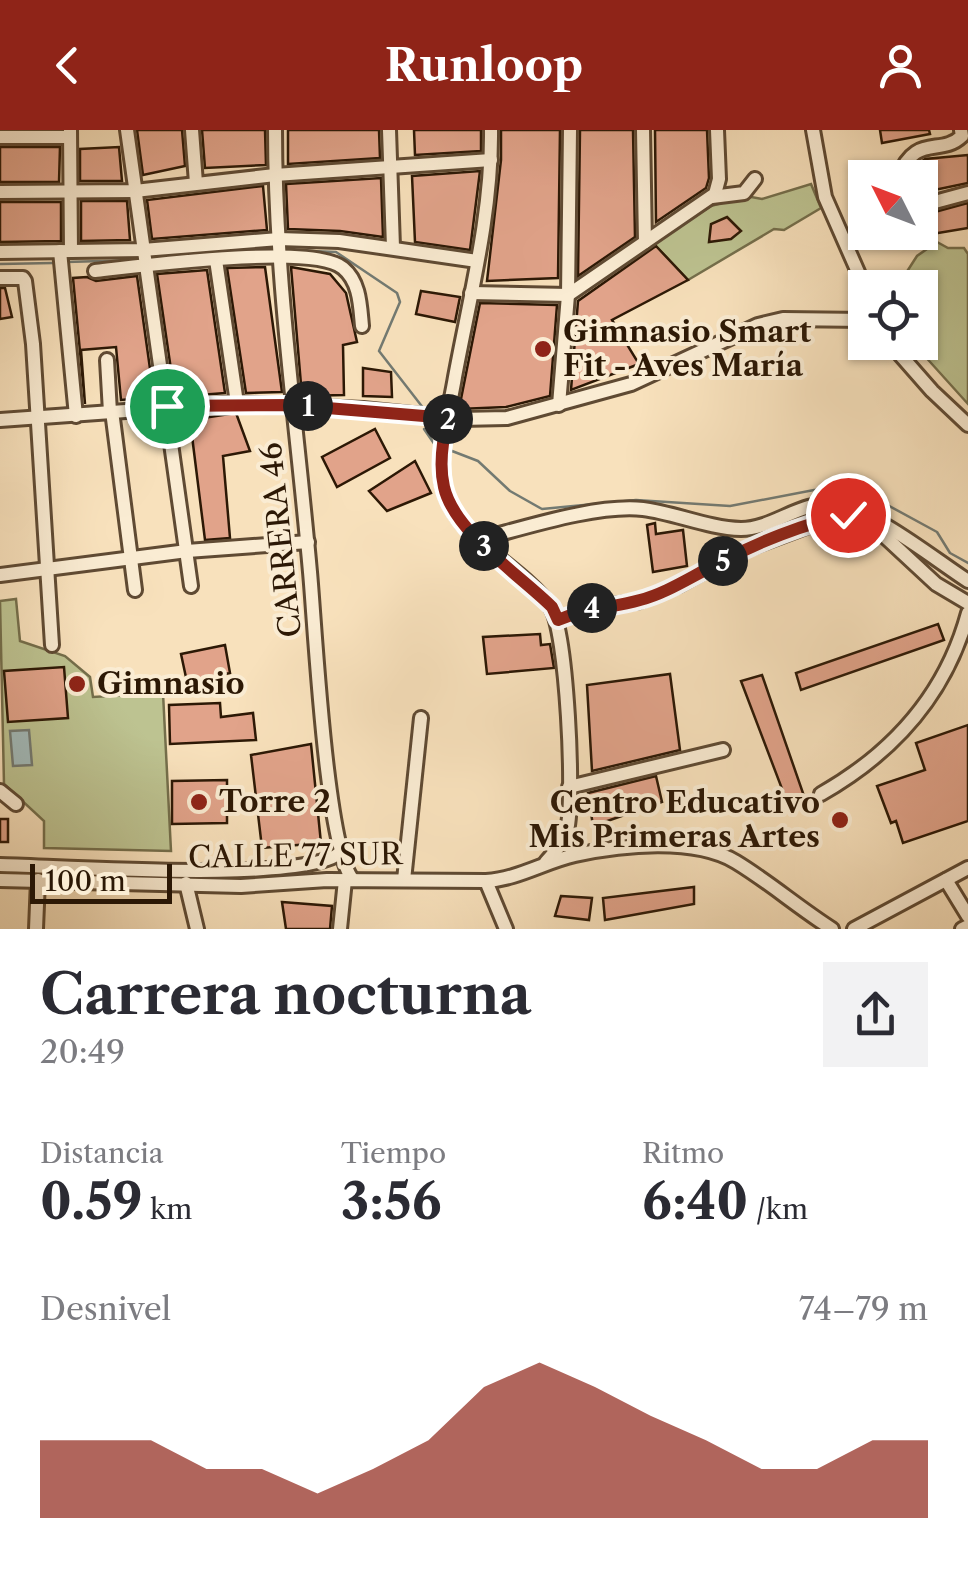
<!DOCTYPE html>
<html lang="es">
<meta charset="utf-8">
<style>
:root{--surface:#fff;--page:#f2f2f3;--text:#2b2b33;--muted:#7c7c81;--accent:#8f2418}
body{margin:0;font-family:"Libre Caslon Text",serif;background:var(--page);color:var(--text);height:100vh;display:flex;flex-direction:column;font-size:38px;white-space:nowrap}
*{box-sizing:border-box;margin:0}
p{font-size:32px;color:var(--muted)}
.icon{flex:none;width:55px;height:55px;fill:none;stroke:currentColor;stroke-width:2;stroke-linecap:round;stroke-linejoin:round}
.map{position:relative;height:799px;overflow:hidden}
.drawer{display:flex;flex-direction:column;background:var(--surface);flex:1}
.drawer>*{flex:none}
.needle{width:65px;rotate:312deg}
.fabs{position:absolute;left:848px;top:30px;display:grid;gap:20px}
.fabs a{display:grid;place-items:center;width:90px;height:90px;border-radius:0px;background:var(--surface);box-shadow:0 2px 8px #0004;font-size:50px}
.scale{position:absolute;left:30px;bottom:25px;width:142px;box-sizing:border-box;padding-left:10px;border:5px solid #2c1805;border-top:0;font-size:28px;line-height:35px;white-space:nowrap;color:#2c1805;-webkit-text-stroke:8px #faecd3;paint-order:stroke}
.pin{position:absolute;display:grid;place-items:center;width:85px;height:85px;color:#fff;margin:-42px;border:5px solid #fff;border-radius:50%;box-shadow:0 2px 10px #0007}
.km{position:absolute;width:50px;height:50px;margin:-25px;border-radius:50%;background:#222;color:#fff;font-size:28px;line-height:50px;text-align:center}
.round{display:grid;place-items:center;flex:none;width:105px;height:105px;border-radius:0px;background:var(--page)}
.summary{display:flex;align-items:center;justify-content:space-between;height:170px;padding:0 40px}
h1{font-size:55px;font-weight:800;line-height:75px}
.metrics{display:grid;grid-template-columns:repeat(3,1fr);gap:15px;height:170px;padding:10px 40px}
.metrics div{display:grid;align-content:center}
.metrics b{font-size:50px;font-weight:800}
.metrics small{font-size:28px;font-weight:400}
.metrics p{font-size:28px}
.chart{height:280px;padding:20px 40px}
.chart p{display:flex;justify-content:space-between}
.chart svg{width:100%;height:180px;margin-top:10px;fill:var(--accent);opacity:.7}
header{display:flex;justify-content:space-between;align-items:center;height:130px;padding:0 40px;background:var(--accent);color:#fff;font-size:45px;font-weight:800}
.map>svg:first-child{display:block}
.green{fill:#bdc391;stroke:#746e4b;stroke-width:2.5}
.water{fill:#a2bbbb;stroke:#737a72;stroke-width:2.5}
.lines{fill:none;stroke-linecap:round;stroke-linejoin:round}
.stream{stroke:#737a72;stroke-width:2.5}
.building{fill:#e1a38a;stroke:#2c1805;stroke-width:2.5}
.minor-casing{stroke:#5f4a33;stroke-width:18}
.minor{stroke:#faecd3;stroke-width:12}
.route-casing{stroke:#fff;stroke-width:20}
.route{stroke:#8f2418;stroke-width:12}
.poi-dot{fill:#8f2418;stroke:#faecd3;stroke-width:4}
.labels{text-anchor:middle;stroke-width:8;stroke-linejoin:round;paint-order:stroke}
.poi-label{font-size:30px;font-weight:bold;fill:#2c1805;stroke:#faecd3;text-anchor:start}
.street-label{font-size:30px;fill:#2c1805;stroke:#faecd3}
</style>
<header><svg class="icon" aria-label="back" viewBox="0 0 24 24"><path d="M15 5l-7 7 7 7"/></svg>Runloop<svg class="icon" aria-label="person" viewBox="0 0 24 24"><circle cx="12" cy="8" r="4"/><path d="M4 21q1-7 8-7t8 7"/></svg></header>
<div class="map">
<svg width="968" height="799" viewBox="0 0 968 799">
<rect width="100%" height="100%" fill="#f8e1bc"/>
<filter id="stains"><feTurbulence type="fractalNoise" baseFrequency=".002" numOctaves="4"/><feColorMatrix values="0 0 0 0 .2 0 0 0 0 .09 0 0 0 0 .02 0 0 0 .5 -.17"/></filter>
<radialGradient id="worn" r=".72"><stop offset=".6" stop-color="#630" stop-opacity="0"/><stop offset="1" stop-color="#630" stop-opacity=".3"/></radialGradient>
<g class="green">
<polygon points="811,54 821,78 784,100 774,99 688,150 653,113 711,76 746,66 762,69"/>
<polygon points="937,112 948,118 964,118 968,124 968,274 913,213 920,212 920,158 897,157 917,126"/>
<polygon points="16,469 20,511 65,526 90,547 93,567 163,563 171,721 44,718 44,691 4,654 0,471"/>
</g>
<polygon class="water" points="29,600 32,635 13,636 10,601"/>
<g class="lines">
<g class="stream">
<polyline points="286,120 336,122 397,163 400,172 379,221 424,279"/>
<polyline points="66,132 138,130"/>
<polyline points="0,134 53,133"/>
<polyline points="424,299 435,315"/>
<polyline points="452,321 478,331 510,361 542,379 636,370 730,376 814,360 858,359 937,402 950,423 968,433"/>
</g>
</g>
<g class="building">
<polygon points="137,0 182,0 185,36 143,45"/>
<polygon points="202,0 265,0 266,35 205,38"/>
<polygon points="288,0 379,0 380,28 288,34"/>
<polygon points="414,0 481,0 481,21 415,25"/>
<polygon points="501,0 560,0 558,148 487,151 501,30"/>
<polygon points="580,0 633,0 635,107 578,146"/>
<polygon points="655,0 707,0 709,48 706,58 656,92"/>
<polygon points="880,0 929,0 930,4 882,13"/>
<polygon points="0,17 60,17 59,52 0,52"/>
<polygon points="119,17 122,51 80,51 80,19"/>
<polygon points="968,25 968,53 920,63 920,48 911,48 913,39 925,29"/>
<polygon points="480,41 470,120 415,112 412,46"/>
<polygon points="381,48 383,107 340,101 288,99 286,54"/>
<polygon points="263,56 267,100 152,109 147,70"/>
<polygon points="81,71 127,71 130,110 81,111"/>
<polygon points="0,72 61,72 61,111 0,112"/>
<polygon points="968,73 968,98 920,106 920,86"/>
<polygon points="727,87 741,101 731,109 709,112 711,94"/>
<polygon points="656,116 688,150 612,190 639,234 571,260 578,171"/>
<polygon points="265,137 282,262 246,263 227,138"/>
<polygon points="291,137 330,144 346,163 357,212 343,215 344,265 302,266"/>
<polygon points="207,140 225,263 175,267 157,144"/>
<polygon points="137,146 154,267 121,270 116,217 81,220 85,274 73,148 87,147 96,151"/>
<polygon points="0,158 5,158 12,187 0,189"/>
<polygon points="421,161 460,167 455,192 416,184"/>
<polygon points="480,173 557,175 550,266 506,277 459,279"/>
<polygon points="363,238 391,242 392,267 363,266"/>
<polygon points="236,283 250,321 223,326 230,408 205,410 190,290"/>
<polygon points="375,299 390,328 337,357 322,327"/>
<polygon points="415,331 431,363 387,381 369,361"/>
<polygon points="655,393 656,404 683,400 687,436 653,442 647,395"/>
<polygon points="938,494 944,510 801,560 796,543"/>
<polygon points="540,504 541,515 550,514 554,538 487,544 483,507"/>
<polygon points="225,515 230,543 187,552 181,524"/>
<polygon points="64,537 68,588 8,592 4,541"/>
<polygon points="670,544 680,620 592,641 587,555"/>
<polygon points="762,545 804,666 787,672 741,551"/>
<polygon points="220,573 221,587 253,583 256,610 170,614 169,575"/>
<polygon points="968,595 968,691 903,713 896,691 891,693 877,656 925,640 916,613"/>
<polygon points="311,614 321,713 262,718 251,625"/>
<polygon points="656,646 662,672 593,696 588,663"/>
<polygon points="227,650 227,693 172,694 172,651"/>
<rect x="0" y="689" width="8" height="23"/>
<polygon points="694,757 694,774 605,790 603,768"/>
<polygon points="561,766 592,768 589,790 555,786"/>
<polygon points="282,772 332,776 330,799 286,799"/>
</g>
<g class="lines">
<g class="minor-casing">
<g id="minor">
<polyline points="70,0 71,121"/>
<polyline points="127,0 191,456"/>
<polyline points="192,0 196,53"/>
<path d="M275,0C275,148 297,295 310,442C315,496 326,719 353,750"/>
<polyline points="389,0 393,117"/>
<path d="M491,0C492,83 470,166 455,247C450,279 435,328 444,359C460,413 519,434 550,476C567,498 575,671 567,700C564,712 554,723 546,732"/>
<polyline points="643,0 645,112"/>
<polyline points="813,0 825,67 865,158"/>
<polyline points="0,7 70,7"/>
<path d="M898,48C916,2 940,27 962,6L961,0"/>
<polyline points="0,62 135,61 275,45 491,30"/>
<polyline points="712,67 744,63 755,49"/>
<polyline points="920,76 968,63"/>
<polyline points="60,121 76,286"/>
<polyline points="0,122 143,120 279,109 339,111 477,131"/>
<polyline points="216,130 237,273"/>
<path d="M95,141C139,136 313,113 343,138C360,152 360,176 362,196"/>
<polyline points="0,148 23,148 25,151 33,214 52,515"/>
<polyline points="471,163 568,165 715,64 719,49 717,0"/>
<polyline points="889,212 932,261 968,295"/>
<polyline points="107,230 110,282"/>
<polyline points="559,275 568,165 570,0"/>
<polyline points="112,281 135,460"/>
<polyline points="0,290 237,273 363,279 460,289 507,288 631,254 758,195 783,189 865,190"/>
<polyline points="880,402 936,454 968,473"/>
<path d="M477,410C524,398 596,374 643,379C675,383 708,398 741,399C774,399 802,369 836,375C875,381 934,429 968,451"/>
<polyline points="0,445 187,421 308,412"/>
<polyline points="558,490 582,480 640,471 679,455 739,422 827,389 848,385 859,388"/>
<polyline points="569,657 723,620"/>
<polyline points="0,661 16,674"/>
<path d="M821,664C893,623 946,564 968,483"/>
<path d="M0,735C59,736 307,754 341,722"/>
<path d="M0,750L241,756L327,750L486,751C518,749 544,732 575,725C622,715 694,707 736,732C769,752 799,778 832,799"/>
<polyline points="404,750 421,588"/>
<polyline points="946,750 968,786"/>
<polyline points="486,751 506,799"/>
<polyline points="186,753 197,799"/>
<polyline points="36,799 38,750"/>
<polyline points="340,799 345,750"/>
<polyline points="854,799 968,738"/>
<polyline points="962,799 968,796"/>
</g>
</g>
<use href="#minor" class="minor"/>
</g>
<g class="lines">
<g class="route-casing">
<path id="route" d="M167,276L291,275L448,288C443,308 439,336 444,357C454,402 521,446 552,477L558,490C585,478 612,478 640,470C667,463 692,446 717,434C754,414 807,392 848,385"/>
</g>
<use href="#route" class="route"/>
</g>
<g class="poi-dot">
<circle cx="543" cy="219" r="10"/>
<circle cx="77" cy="554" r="10"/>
<circle cx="199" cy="672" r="10"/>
<circle cx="840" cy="690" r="10"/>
</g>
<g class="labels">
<g class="poi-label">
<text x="563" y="212">Gimnasio Smart<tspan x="563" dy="34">Fit - Aves María</tspan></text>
<text x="97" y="564">Gimnasio</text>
<text x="219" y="682">Torre 2</text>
<text x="820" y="683" text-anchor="end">Centro Educativo<tspan x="820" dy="34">Mis Primeras Artes</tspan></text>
</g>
<g class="street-label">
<text transform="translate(281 410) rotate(-96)" y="10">CARRERA 46</text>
<text transform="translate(295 726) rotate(-1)" y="10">CALLE 77 SUR</text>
</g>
</g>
<rect width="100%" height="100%" filter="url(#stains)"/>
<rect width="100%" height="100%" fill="url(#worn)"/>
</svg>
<div class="fabs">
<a><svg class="needle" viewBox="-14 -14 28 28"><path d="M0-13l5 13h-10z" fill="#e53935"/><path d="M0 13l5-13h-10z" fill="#7c7c81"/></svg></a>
<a><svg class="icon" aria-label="locate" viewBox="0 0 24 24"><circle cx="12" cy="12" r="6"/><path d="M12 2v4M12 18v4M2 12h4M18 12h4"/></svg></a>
</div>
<div class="scale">100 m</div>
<div class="pin" style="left:167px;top:276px;background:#1e9e55"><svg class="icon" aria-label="arrive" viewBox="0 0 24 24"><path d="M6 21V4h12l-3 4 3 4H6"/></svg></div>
<div class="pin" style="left:848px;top:385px;background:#d93025"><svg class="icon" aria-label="check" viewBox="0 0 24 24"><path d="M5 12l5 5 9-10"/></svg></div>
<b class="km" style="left:308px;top:276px">1</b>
<b class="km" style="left:448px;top:289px">2</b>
<b class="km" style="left:484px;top:416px">3</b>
<b class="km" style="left:592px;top:478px">4</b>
<b class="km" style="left:723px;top:431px">5</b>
</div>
<section class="drawer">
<div class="summary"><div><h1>Carrera nocturna</h1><p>20:49</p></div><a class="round"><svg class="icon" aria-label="share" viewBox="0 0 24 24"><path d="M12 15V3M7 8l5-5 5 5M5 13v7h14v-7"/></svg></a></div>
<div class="metrics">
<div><p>Distancia</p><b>0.59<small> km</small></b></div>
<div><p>Tiempo</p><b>3:56</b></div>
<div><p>Ritmo</p><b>6:40<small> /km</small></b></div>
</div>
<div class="chart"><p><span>Desnivel</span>74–79 m</p>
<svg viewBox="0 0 160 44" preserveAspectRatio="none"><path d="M0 44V25L10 25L20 25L30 32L40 32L50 38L60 32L70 25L80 12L90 6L100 12L110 19L120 25L130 32L140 32L150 25L160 25V44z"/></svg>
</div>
</section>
